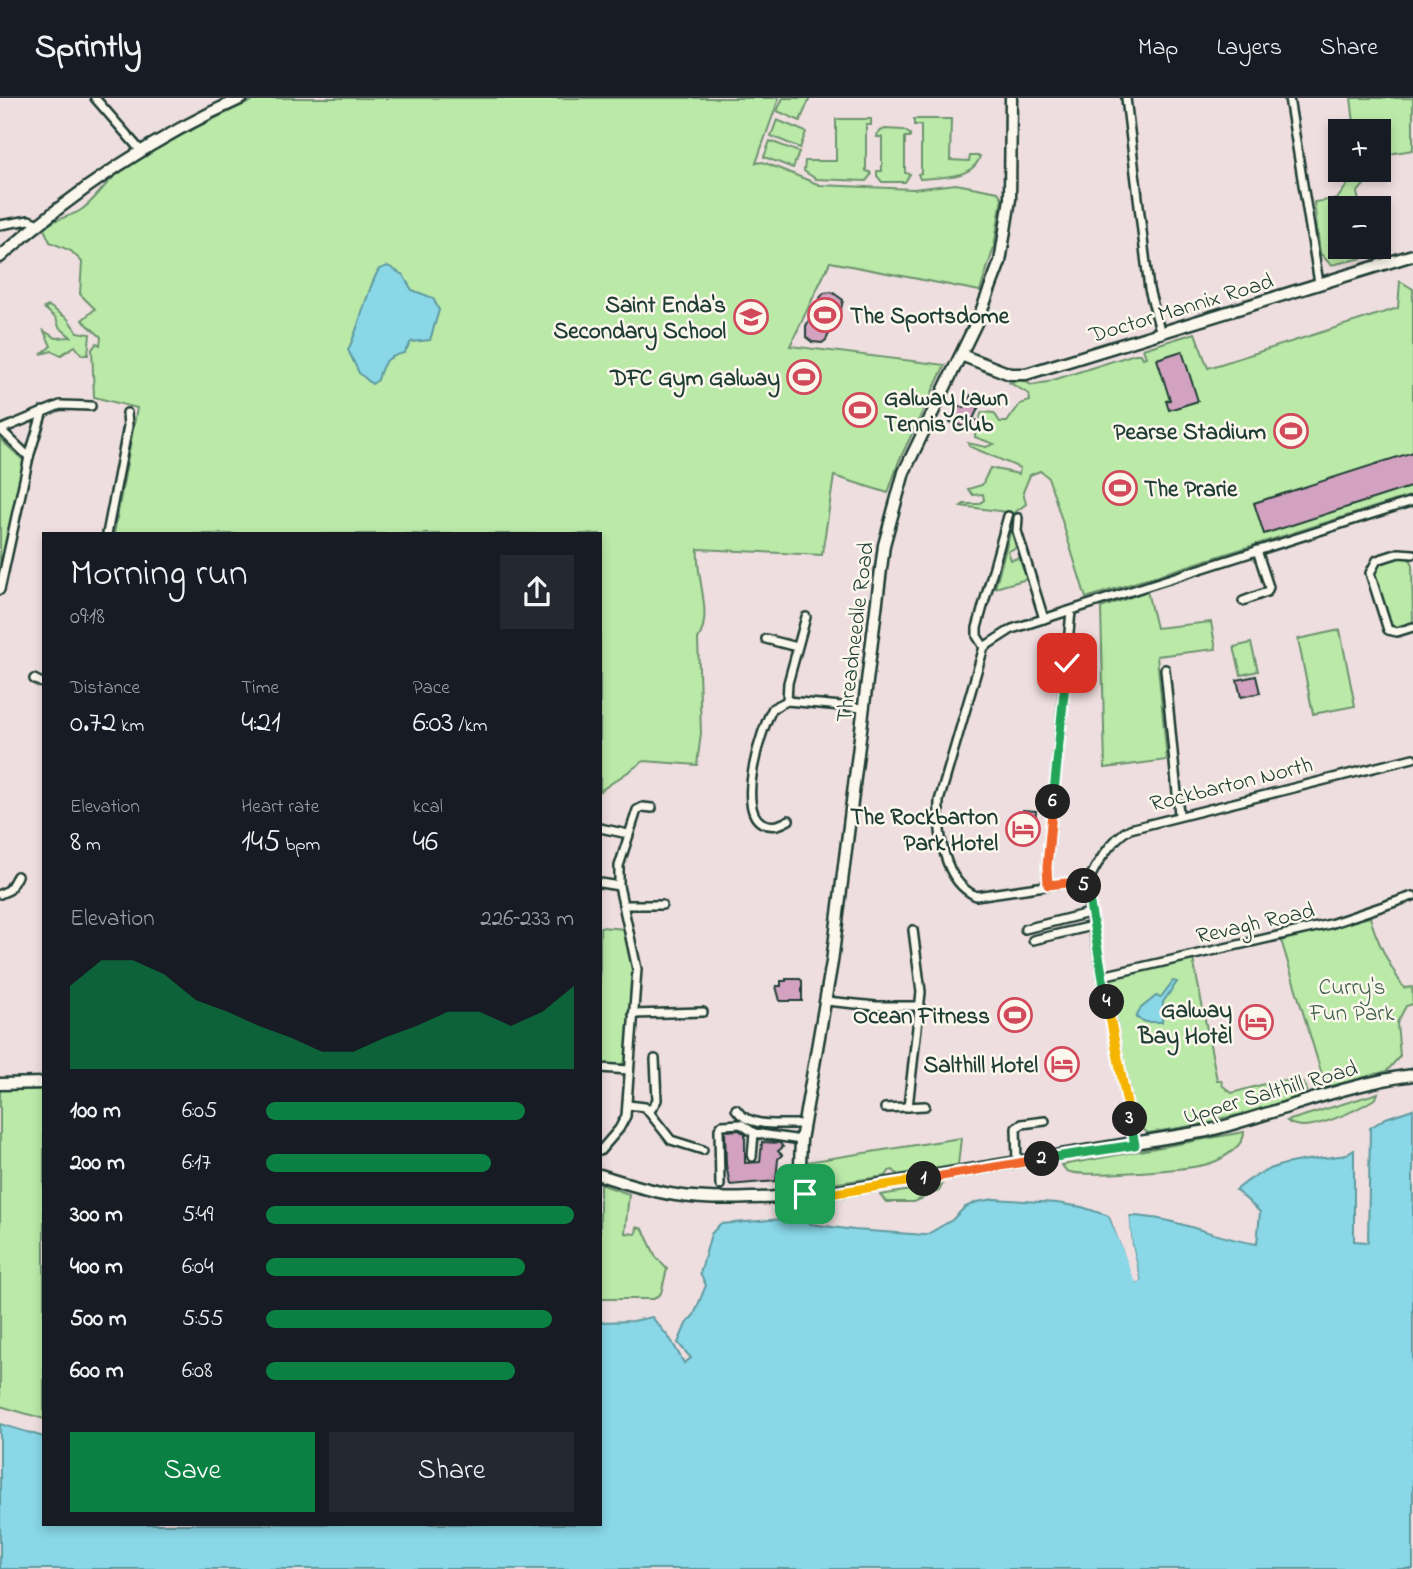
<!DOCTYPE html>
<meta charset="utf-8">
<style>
:root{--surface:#171b24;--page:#242831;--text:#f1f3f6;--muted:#9ea1a6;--line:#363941;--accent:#0b8043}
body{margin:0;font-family:"Indie Flower",sans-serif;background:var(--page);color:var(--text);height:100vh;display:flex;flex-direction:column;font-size:26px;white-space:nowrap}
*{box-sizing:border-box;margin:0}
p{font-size:23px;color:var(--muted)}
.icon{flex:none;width:38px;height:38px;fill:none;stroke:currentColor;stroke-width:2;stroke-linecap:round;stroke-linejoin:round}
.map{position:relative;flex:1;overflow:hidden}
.drawer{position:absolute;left:42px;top:434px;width:560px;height:994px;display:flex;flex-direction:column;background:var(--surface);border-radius:0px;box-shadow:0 4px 10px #0003}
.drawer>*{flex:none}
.fabs{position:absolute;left:1328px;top:21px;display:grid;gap:14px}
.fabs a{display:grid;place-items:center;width:63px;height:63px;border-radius:0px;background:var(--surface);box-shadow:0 4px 10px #0003;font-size:35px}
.pin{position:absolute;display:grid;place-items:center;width:60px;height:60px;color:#fff;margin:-30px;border-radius:14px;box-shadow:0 4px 10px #0006}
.km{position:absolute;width:35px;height:35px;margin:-18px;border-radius:50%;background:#222;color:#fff;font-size:19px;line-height:35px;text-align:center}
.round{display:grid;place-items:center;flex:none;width:74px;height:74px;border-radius:0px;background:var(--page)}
.headline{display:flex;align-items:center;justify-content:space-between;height:119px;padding:0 28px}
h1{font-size:38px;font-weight:600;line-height:52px}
.metrics{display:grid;grid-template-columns:repeat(3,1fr);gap:10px;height:119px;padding:7px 28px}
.metrics div{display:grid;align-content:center}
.metrics b{font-size:30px;font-weight:600}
.metrics small{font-size:19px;font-weight:400}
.metrics p{font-size:19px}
.chart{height:196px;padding:14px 28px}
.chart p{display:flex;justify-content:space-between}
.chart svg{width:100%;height:126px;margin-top:7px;fill:var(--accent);opacity:.7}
.primary-button{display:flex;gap:14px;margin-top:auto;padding:14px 28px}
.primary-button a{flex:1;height:80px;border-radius:0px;background:var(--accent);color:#fff;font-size:28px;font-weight:600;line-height:80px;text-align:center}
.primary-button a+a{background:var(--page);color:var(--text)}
ul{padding:0 28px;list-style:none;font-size:23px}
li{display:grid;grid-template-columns:112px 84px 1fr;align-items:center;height:52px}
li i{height:18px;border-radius:9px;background:var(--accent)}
header{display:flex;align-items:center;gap:42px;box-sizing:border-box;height:98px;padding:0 35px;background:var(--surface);border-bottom:2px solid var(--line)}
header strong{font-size:33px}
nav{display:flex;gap:38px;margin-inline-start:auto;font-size:24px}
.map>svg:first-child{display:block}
.green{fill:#bae9a8;stroke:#6c936e;stroke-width:2}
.water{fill:#89d7e7;stroke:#5f999f;stroke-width:2}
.pier{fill:#efdedf}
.building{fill:#d3a2c0;stroke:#1f3d34;stroke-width:2}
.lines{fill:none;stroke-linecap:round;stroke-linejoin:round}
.street-casing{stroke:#1f3d34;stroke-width:12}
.secondary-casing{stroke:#1f3d34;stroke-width:15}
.street{stroke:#fbf7ec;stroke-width:7}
.secondary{stroke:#fbf7ec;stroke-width:10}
.split-1-casing{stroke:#fff;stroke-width:14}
.split-2-casing{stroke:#fff;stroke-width:14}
.split-3-casing{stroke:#fff;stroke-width:14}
.split-4-casing{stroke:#fff;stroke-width:14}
.split-5-casing{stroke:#fff;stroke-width:14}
.split-6-casing{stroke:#fff;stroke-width:14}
.split-7-casing{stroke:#fff;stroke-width:14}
.split-1{stroke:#f5b400;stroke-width:9}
.split-2{stroke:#f0652b;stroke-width:9}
.split-3{stroke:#22a559;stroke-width:9}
.split-4{stroke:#f5b400;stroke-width:9}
.split-5{stroke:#22a559;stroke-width:9}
.split-6{stroke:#f0652b;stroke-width:9}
.split-7{stroke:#22a559;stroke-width:9}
.labels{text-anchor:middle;stroke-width:5;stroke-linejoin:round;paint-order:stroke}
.poi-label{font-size:23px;font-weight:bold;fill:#1f3d34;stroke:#fbf7ec;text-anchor:end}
.street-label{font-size:23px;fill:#1f3d34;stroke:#fbf7ec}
.park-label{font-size:23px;fill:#3e5f4b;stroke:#fbf7ec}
</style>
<header>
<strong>Sprintly</strong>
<nav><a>Map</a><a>Layers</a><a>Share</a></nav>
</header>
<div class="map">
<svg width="1413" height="1471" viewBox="0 0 1413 1471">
<rect width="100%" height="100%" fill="#efdedf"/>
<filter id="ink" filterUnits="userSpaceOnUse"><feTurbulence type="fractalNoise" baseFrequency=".0143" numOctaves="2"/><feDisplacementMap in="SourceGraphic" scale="14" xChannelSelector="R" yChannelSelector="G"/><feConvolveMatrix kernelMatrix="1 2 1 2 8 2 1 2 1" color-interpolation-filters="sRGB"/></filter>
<g filter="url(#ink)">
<g class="green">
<path d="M258,0H779L756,65L763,64L820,87L913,91L956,86L998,94L1002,100L994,149L980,193L830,164L790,248L945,267L899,363L888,395L834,378L822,457L698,451C695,480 714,515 698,541L701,635L697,667L644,663L600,693V436H114L137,310L94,299L92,251L97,245L100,247L101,239L82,222L95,211L80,196L82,164L71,153L50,144L44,131C53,120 69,120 81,112C96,102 105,84 120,74C163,44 211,22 258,0Z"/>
<polygon points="783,0 810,0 800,23 777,13"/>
<polygon points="1351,0 1413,0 1413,52 1383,57 1379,67 1379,33 1355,33"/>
<polygon points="836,21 871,21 871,27 866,27 866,73 870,74 871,77 866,83 816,81 804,73 805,63 836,63"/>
<path d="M914,21H951L950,62L969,63L970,58H980C974,81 940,79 920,81L918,76L921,75V27H914Z"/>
<polygon points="777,22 806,34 800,50 771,38"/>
<polygon points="885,31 903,32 910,36 910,39 905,39 905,75 910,76 905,84 882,84 877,78 877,73 882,73 882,39 877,39 878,34"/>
<polygon points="770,43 799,54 793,70 764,59"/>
<polygon points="1358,72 1376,72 1357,95 1360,107 1340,110 1336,115 1340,132 1340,149 1345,149 1347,153 1363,150 1367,159 1331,167 1320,155 1314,104 1337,101"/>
<polygon points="1400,183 1413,191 1413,397 1086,500 1054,397 1048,379 1040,373 1030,377 1023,394 1026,406 1014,415 961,408 964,406 979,406 984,402 983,396 973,397 968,391 982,387 990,370 1019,376 1020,370 969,348 968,345 986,349 994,346 975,339 975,335 986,331 987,326 980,319 982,314 994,315 1000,324 1007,324 1020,306 1030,303 1029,296 1010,285 1021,282 1032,287 1047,284 1135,256 1141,256 1143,260 1146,259 1143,251 1195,235 1208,270 1398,210"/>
<polygon points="49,208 68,221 77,234 90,236 88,257 82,257 75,248 61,257 52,253 41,256 51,248 44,233 56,240 71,239 59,229 56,220 44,210"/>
<polygon points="0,341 23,362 24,369 0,473"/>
<polygon points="1011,432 1016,450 1008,453 1011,462 1019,460 1027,481 995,490"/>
<polygon points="1403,458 1408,460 1412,464 1413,525 1396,530 1389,525 1374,475 1379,466"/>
<polygon points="1147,493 1156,530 1211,524 1216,551 1157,558 1167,662 1105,670 1101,510"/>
<polygon points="1340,532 1355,608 1313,616 1298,541"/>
<polygon points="1251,545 1258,573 1241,577 1234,549"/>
<path d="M1370,819C1377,845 1390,868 1404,890L1412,889L1413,906L1406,908L1397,925L1400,958L1387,973L1326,990L1281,842Z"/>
<polygon points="600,829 626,831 633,877 626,962 619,969 600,967"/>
<polygon points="1193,861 1217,982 1221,982 1223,988 1232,995 1279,982 1303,985 1307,992 1303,997 1254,1014 1218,1021 1215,1024 1148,1035 1136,1026 1106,880"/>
<polygon points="44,991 44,1321 0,1308 0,992"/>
<path d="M1378,995L1376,1000C1359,1011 1305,1039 1287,1023Z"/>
<path d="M1244,1034C1245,1047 1223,1061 1211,1065C1193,1072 1086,1079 1070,1074C1065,1073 1065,1071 1062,1067Z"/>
<polygon points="961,1040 958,1067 898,1077 893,1072 889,1073 886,1078 817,1088 805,1075 806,1064"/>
<polygon points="600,1086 629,1096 625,1135 636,1136 637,1129 643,1131 656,1159 667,1171 661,1195 654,1201 600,1201"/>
<polygon points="942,1087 939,1093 914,1104 886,1104 880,1097"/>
</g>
<g class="water">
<path d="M388,168L403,177L412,192L433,200L439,212L430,242L411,244L404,255C386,259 382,265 378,282L372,286L359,275L348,252C361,226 365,196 379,171Z"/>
<polygon points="1173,883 1177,884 1163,904 1162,924 1146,924 1136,920 1140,911 1156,898 1161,899"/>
<path d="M1413,1011V1471H0V1326L44,1339V1426H600V1224L633,1223L652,1219L671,1242L684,1265L691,1260L678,1245L686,1226L694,1217L706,1187L700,1176L711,1136L720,1126L797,1120L811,1126L854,1132L926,1137L952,1122L965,1109L977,1104L994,1101L1057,1105L1082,1109L1109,1118L1138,1185L1141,1183L1132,1148L1129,1118C1174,1118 1213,1140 1257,1146L1260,1114L1236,1092C1272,1061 1302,1064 1346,1057L1354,1052V1143L1368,1144L1370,1030L1386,1020Z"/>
</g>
<polygon class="pier" points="1108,1114 1112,1116 1134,1169 1125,1118 1129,1114 1132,1148 1141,1184 1138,1185 1134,1181"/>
<g class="building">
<polygon points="832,194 843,202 841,211 826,242 822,245 812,244 806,239 806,228 820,200 824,195"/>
<polygon points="1182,253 1198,303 1169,312 1166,303 1170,302 1157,261"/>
<polygon points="971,297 982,302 973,321 980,324 975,333 950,324 958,307 964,310"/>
<polygon points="1413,354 1413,388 1264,436 1254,405"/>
<polygon points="1256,578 1260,595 1241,599 1237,582"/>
<polygon points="1023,712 1036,713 1034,739 1011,737 1012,725 1022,725"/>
<polygon points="786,881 800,881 802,883 802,903 780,903 776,888 781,888 781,883 786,883"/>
<polygon points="739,1032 745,1036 745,1065 760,1064 762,1044 780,1045 783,1049 778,1053 782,1057 778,1061 776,1083 730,1087 726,1067 725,1033"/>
</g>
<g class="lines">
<g class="street-casing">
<g id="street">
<polyline points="95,0 141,53"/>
<polyline points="1126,0 1149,191 1161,236"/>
<polyline points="1289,0 1319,185"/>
<polyline points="0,127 29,122 39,126"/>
<polyline points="0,332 60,307 91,308"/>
<polyline points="1,332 29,359"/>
<polyline points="1018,420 1017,433 1044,521"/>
<polyline points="107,436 128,328 127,315"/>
<polyline points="1413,456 1399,455 1377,462 1370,475 1388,532 1397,534 1413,529"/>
<polyline points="0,492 29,359 43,313"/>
<polyline points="1243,503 1267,494 1269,489 1257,452"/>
<polyline points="766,541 797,549"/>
<polyline points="984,549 977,538 977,530 1008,418"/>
<polyline points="1165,571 1179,716"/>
<polyline points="34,581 44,586"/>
<polyline points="787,603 788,585 806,519"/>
<path d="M789,722C780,727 772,730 762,725C736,711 761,630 773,610L787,603L863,610"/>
<polyline points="600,730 628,736"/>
<polyline points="600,785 619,788"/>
<polyline points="1048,787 1047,769 1071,513"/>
<path d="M1087,789L1066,785L976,798C943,783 938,735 939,703L984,549L1012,531L1413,403"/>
<polyline points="0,796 9,792 17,778"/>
<polyline points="624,807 662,807"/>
<polyline points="1025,831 1089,815"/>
<polyline points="1033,842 1092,828"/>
<polyline points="1102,878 1330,826 1413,798"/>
<polyline points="826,903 876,908 920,908"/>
<polyline points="633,916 703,914"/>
<polyline points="600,970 629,972"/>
<polyline points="628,1007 645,1009 671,1042 703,1052"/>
<polyline points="908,1009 921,894 913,832"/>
<polyline points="885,1010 925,1008"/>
<path d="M736,1011C749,1031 782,1025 804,1026"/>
<polyline points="650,1013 657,1002 655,961"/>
<path d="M1135,1047L1086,793C1090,773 1112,740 1130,731L1413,660"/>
<polyline points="600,1053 619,1031 626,1018 637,871 619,788 619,768 637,712 643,709 652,710"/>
<polyline points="752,1059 754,1035 801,1042"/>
<polyline points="1017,1065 1016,1030 1022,1026 1045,1023"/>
<polyline points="720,1087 719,1031 722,1027 741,1026 754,1035"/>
</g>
</g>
<g class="secondary-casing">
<g id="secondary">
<path d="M0,159C72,95 154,39 242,0"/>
<polyline points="961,257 1010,276 1026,276 1413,157"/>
<polyline points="0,986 44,985"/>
<path d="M600,1077C658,1096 690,1103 751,1100C768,1100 783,1100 799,1092L810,1097L829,1095L1207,1033C1275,1016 1343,986 1413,977"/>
<polyline points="799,1092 801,1042 832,864 884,447 904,374 979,219 1000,164 1010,101 1011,0"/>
</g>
</g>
<use href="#street" class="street"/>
<use href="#secondary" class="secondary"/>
</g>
</g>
<g class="lines" filter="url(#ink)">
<g class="split-1-casing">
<polyline id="split-1" points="805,1096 829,1096 924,1081"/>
</g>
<g class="split-2-casing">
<polyline id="split-2" points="924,1081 1042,1061"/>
</g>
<g class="split-3-casing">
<polyline id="split-3" points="1042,1061 1135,1047 1130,1021"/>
</g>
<g class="split-4-casing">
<polyline id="split-4" points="1107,904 1130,1021"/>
</g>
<g class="split-5-casing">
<polyline id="split-5" points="1084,788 1087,789 1107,904"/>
</g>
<g class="split-6-casing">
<polyline id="split-6" points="1053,704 1047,769 1048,787 1066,785 1084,788"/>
</g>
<g class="split-7-casing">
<polyline id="split-7" points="1053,704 1067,565"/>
</g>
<use href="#split-1" class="split-1"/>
<use href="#split-2" class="split-2"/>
<use href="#split-3" class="split-3"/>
<use href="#split-4" class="split-4"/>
<use href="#split-5" class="split-5"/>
<use href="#split-6" class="split-6"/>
<use href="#split-7" class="split-7"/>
</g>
<defs>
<g id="stadium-ring" transform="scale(1.75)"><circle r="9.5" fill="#fbf7ec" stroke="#d1495b" stroke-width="1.5"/><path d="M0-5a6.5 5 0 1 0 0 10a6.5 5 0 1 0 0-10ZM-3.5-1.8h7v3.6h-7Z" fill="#d1495b"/></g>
<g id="school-ring" transform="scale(1.75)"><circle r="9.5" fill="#fbf7ec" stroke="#d1495b" stroke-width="1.5"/><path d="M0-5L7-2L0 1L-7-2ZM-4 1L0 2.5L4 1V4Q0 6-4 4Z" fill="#d1495b"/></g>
<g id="hotel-ring" transform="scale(1.75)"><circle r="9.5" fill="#fbf7ec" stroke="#d1495b" stroke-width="1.5"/><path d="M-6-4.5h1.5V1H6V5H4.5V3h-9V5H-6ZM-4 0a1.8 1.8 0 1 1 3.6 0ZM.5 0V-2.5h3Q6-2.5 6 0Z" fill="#d1495b"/></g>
</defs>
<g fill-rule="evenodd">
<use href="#stadium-ring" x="825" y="217"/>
<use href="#school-ring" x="751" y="219"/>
<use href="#stadium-ring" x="804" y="279"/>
<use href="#stadium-ring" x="860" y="312"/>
<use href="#stadium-ring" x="1291" y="333"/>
<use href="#stadium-ring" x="1120" y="390"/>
<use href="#hotel-ring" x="1023" y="731"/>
<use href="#stadium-ring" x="1015" y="917"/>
<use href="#hotel-ring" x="1256" y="924"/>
<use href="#hotel-ring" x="1062" y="966"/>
</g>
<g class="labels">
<g class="poi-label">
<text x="726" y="214">Saint Enda's<tspan x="726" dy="26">Secondary School</tspan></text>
<text x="850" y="225" text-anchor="start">The Sportsdome</text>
<text x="780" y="287">DFC Gym Galway</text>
<text x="884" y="307" text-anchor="start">Galway Lawn<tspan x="884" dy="26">Tennis Club</tspan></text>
<text x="1266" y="341">Pearse Stadium</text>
<text x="1144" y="398" text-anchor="start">The Prarie</text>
<text x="998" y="726">The Rockbarton<tspan x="998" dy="26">Park Hotel</tspan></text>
<text x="1232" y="919">Galway<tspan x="1232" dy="26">Bay Hotel</tspan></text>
<text x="990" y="925">Ocean Fitness</text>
<text x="1038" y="974">Salthill Hotel</text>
</g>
<g class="street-label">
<text transform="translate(1181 209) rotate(-17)" y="8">Doctor Mannix Road</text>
<text transform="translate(854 534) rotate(-83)" y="8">Threadneedle Road</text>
<text transform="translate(1231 685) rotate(-14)" y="8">Rockbarton North</text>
<text transform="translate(1255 824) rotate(-13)" y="8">Revagh Road</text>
<text transform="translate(1270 993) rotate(-16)" y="8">Upper Salthill Road</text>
</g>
<g class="park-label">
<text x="1352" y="896">Curry's<tspan x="1352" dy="26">Fun Park</tspan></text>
</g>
</g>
</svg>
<div class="fabs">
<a>+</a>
<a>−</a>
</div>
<div class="pin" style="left:805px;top:1096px;background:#1e9e55"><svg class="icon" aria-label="arrive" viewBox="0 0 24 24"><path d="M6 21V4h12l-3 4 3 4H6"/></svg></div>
<div class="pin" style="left:1067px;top:565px;background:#d93025"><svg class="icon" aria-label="check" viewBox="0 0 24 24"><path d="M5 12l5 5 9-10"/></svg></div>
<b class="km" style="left:924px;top:1081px">1</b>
<b class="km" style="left:1042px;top:1061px">2</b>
<b class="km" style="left:1130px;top:1021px">3</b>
<b class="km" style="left:1107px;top:904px">4</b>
<b class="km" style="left:1084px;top:788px">5</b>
<b class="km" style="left:1053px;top:704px">6</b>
<section class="drawer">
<div class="headline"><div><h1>Morning run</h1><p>09:18</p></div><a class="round"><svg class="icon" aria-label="share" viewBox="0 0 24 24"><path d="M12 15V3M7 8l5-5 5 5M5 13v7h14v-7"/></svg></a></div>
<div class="metrics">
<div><p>Distance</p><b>0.72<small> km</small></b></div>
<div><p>Time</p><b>4:21</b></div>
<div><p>Pace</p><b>6:03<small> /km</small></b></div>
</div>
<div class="metrics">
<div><p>Elevation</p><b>8<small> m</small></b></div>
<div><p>Heart rate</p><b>145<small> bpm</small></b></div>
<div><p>kcal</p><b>46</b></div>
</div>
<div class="chart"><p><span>Elevation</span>226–233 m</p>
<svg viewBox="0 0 160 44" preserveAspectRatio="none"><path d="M0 44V15L10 6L20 6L30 11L40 20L50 24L60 29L70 33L80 38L90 38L100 33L110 29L120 24L130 24L140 29L150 24L160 15V44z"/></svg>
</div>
<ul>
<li><b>100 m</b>6:05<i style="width:84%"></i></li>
<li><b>200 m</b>6:17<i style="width:73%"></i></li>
<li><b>300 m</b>5:49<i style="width:100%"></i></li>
<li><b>400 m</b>6:04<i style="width:84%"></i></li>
<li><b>500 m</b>5:55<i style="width:93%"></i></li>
<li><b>600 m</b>6:08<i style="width:81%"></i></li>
</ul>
<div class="primary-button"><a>Save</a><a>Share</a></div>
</section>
</div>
